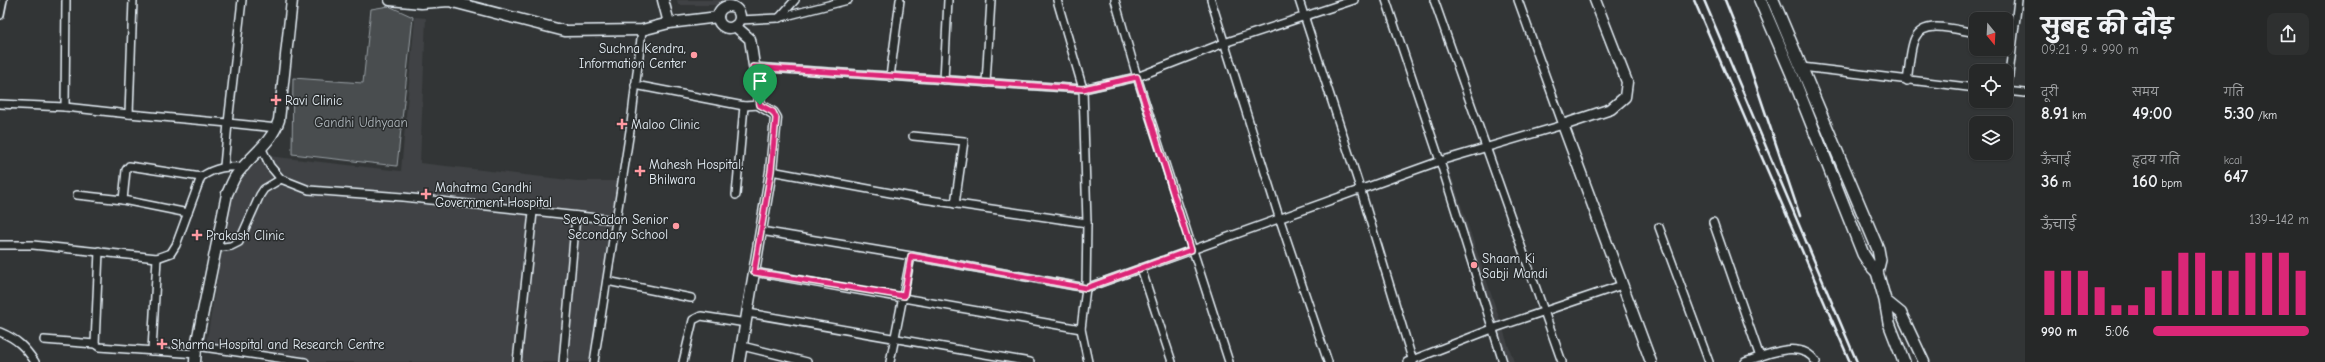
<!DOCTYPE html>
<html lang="hi">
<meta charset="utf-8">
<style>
:root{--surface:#262828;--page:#2e3030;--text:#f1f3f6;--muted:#a4a6a8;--line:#424445;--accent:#db2777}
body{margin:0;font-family:"Comic Neue","Playpen Sans Deva",sans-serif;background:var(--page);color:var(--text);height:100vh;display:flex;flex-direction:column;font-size:15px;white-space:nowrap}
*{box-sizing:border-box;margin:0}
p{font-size:13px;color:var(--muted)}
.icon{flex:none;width:22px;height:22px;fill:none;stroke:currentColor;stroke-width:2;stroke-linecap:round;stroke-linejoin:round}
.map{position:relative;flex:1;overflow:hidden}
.sheet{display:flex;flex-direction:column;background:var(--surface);width:300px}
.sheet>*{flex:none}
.needle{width:26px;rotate:162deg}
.tools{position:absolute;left:1969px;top:12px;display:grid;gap:8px}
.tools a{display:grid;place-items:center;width:44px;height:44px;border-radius:8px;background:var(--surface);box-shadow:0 1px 3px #0004,0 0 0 1px var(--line);font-size:20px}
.pin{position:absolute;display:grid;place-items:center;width:34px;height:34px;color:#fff;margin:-41px -17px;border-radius:50% 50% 50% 0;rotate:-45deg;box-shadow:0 0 4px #0007}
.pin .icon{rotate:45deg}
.round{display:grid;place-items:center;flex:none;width:42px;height:42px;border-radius:8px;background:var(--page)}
.summary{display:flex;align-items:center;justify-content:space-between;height:68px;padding:0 16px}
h1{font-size:22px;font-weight:700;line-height:30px}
.stats{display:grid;grid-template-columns:repeat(3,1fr);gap:6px;height:68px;padding:4px 16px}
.stats div{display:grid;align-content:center}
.stats b{font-size:17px;font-weight:700}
.stats small{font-size:11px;font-weight:400}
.stats p{font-size:11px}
.chart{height:112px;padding:8px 16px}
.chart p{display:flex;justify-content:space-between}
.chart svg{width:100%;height:72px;margin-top:4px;stroke:var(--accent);stroke-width:6}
ul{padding:0 16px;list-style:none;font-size:13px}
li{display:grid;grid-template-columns:64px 48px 1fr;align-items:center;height:30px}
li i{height:10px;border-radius:5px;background:var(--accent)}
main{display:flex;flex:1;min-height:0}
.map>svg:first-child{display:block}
.built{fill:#3f4244}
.green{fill:#494d4f;stroke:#989fa4}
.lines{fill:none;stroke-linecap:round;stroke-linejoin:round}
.street-casing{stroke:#e8f1f8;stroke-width:10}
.secondary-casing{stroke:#e8f1f8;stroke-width:13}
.primary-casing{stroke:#e8f1f8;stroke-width:14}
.street{stroke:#2a2d2e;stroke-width:7}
.secondary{stroke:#2a2d2e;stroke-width:10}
.primary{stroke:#2a2d2e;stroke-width:11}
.rail{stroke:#e8f1f8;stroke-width:2.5}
.route-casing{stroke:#fff;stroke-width:8}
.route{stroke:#db2777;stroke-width:5}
.poi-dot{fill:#ff9aa2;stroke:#2a2d2e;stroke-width:1.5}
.labels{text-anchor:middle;stroke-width:3;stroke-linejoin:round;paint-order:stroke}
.poi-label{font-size:13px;fill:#e8f1f8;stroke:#2a2d2e;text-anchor:start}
.park-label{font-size:13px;fill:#b0b8bd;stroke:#2a2d2e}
</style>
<main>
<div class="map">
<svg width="2025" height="362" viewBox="0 0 2025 362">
<rect width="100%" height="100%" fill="#323536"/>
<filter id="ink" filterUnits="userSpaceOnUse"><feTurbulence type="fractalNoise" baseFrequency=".025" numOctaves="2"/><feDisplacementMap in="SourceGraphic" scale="8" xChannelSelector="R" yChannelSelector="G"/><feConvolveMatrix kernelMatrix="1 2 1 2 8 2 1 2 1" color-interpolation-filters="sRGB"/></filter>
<g filter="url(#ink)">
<g class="built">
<polygon points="677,0 724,0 717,5 678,5"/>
<polygon points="415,17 426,18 420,163 578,181 625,181 608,226 609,284 599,362 295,362 293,354 206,345 229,205 237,184 249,169 268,156 401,171"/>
<polygon points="1448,166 1514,362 1497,362 1438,169"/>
</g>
<polygon class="green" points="389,6 413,17 397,166 292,154 293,78 363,83 371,9"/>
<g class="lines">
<g class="street-casing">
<g id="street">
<polyline points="242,0 228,123 277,128"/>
<polyline points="1057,0 1083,89 1087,223 1086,288 1081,329 1088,362"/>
<polyline points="1115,0 1137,77 1229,362"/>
<polyline points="1211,0 1279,217 1328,362"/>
<polyline points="1299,0 1361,191 1413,362"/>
<polyline points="1386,0 1440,161 1503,362"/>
<polyline points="1434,0 1562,362"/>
<polyline points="0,15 3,0"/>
<polyline points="779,18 795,0"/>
<polyline points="740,20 778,18 848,0"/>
<polyline points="753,67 1083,89 1137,77 1224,43 1354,0"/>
<polyline points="1802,67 1976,88"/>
<polyline points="890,77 900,0"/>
<polyline points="944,80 948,0"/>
<path d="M1907,81C1909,70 1910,47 1915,38C1925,18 1959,31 1976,33"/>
<polyline points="986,83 991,0"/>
<polyline points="635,85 744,106 760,105"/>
<polyline points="2006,91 2025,93"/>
<polyline points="2007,91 2018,0"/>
<polyline points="0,104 65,107 129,114 133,0"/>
<polyline points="65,107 66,0"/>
<polyline points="129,114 228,123 224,166"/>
<polyline points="913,136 964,141 955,204"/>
<polyline points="262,149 270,166 281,179 309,190 403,197 616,220"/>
<polyline points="771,171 923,199 1087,223"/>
<polyline points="77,195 123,200 188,213"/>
<polyline points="736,195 744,106"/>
<polyline points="123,200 126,170 129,166 201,177"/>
<polyline points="1713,222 1760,357"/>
<polyline points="1659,227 1709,362"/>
<polyline points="761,231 911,256"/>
<path d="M0,245H33L157,258L171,253L176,245L201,177C216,167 227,166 245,167"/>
<polyline points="216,248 231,246 239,242 260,195 264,189 281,179"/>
<polyline points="99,251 95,344 99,347 197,354"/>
<polyline points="1141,268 1172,362"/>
<polyline points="754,272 1081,329"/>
<polyline points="607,281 691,298"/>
<polyline points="748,313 1030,362"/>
<path d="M0,332C17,339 25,347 35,362"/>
<polyline points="44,340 95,344"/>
<polyline points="196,346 305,362"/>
<polyline points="742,346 807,362"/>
<polyline points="152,351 157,258"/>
<polyline points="517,362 533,212"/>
<polyline points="563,362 576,216"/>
<polyline points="594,362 631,124 642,30"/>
<polyline points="683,362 693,320 701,316 746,323"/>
<polyline points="890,362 911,256 1086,288 1440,161 1563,125 1518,0"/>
<polyline points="1407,362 1492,329 1622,285"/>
<path d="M1745,362C1765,355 1801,338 1816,362"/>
</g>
</g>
<g class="secondary-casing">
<g id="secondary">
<polyline points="390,0 421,3 449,1 565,31 642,30 669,23 718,17"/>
<polyline points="663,0 669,23"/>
<polyline points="1595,0 1627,82 1625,97 1611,109 1563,125 1651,362"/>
<circle cx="729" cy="17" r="11"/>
<polyline points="735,26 750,39 760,105 773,113 776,118 771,171 739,362"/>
<polyline points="1885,300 1901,313 1924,362"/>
<path d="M195,362L196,346L227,194C230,188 232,182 235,177C249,156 271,145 279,120L292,0"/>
</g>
</g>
<g class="primary-casing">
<g id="primary">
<polyline points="1760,0 1791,72 1863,254 1870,265 1877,272"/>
<polyline points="1773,0 1878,249 1880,260 1877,272 1885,300 1889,323 1904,362"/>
</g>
</g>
<use href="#street" class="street"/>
<use href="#secondary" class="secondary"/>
<use href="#primary" class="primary"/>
<g class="rail">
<polyline points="1694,0 1850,362"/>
<polyline points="1704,0 1857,362"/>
<polyline points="1725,0 1741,40 1800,216"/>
</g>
</g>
</g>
<g class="lines" filter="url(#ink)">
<g class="route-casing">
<polygon id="route" points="753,67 1083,89 1137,77 1191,250 1086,288 911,256 904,296 754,272 771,171 776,118 773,112 760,105"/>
</g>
<use href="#route" class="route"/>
</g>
<g class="poi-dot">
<circle cx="694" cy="55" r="4"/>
<path d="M274 94h4v4h4v4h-4v4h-4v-4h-4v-4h4z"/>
<path d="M620 118h4v4h4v4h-4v4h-4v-4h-4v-4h4z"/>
<path d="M638 165h4v4h4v4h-4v4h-4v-4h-4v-4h4z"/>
<path d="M424 188h4v4h4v4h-4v4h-4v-4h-4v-4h4z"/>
<circle cx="676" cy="226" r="4"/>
<path d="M195 229h4v4h4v4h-4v4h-4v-4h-4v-4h4z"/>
<circle cx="1474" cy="265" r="4"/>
<path d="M160 338h4v4h4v4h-4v4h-4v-4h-4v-4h4z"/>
</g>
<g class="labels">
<g class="poi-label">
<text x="686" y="53" text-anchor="end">Suchna Kendra,<tspan x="686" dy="15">Information Center</tspan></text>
<text x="285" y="105">Ravi Clinic</text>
<text x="631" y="129">Maloo Clinic</text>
<text x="649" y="169">Mahesh Hospital,<tspan x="649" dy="15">Bhilwara</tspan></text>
<text x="435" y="192">Mahatma Gandhi<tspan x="435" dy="15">Government Hospital</tspan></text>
<text x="668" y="224" text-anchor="end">Seva Sadan Senior<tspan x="668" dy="15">Secondary School</tspan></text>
<text x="206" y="240">Prakash Clinic</text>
<text x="1482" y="263">Shaam Ki<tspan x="1482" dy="15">Sabji Mandi</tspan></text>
<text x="171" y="349">Sharma Hospital and Research Centre</text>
</g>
<g class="park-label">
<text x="361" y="127">Gandhi Udhyaan</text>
</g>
</g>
</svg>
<div class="tools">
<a><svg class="needle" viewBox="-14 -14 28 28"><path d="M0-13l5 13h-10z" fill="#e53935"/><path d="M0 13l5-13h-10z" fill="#a4a6a8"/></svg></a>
<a><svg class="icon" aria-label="locate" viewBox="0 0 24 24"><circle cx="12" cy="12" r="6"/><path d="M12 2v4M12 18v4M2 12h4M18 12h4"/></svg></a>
<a><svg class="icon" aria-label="layers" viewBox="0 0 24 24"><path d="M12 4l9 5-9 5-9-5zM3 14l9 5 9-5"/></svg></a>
</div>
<div class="pin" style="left:760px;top:105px;background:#1e9e55"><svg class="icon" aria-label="arrive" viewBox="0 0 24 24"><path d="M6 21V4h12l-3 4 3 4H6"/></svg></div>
</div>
<section class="sheet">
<div class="summary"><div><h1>सुबह की दौड़</h1><p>09:21 · 9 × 990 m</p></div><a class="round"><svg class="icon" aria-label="share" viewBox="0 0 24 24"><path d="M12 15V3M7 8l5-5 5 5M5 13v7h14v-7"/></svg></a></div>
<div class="stats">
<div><p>दूरी</p><b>8.91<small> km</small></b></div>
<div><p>समय</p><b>49:00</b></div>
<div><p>गति</p><b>5:30<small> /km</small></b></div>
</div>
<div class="stats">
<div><p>ऊँचाई</p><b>36<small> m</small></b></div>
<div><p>हृदय गति</p><b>160<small> bpm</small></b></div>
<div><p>kcal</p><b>647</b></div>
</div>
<div class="chart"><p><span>ऊँचाई</span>139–142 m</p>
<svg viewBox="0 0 160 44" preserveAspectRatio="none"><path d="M5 44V17M15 44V17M25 44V17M35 44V27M45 44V38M55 44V38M65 44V27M75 44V17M85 44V6M95 44V6M105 44V17M115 44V17M125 44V6M135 44V6M145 44V6M155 44V17"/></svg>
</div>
<ul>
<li><b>990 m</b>5:06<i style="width:100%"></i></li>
</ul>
</section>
</main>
